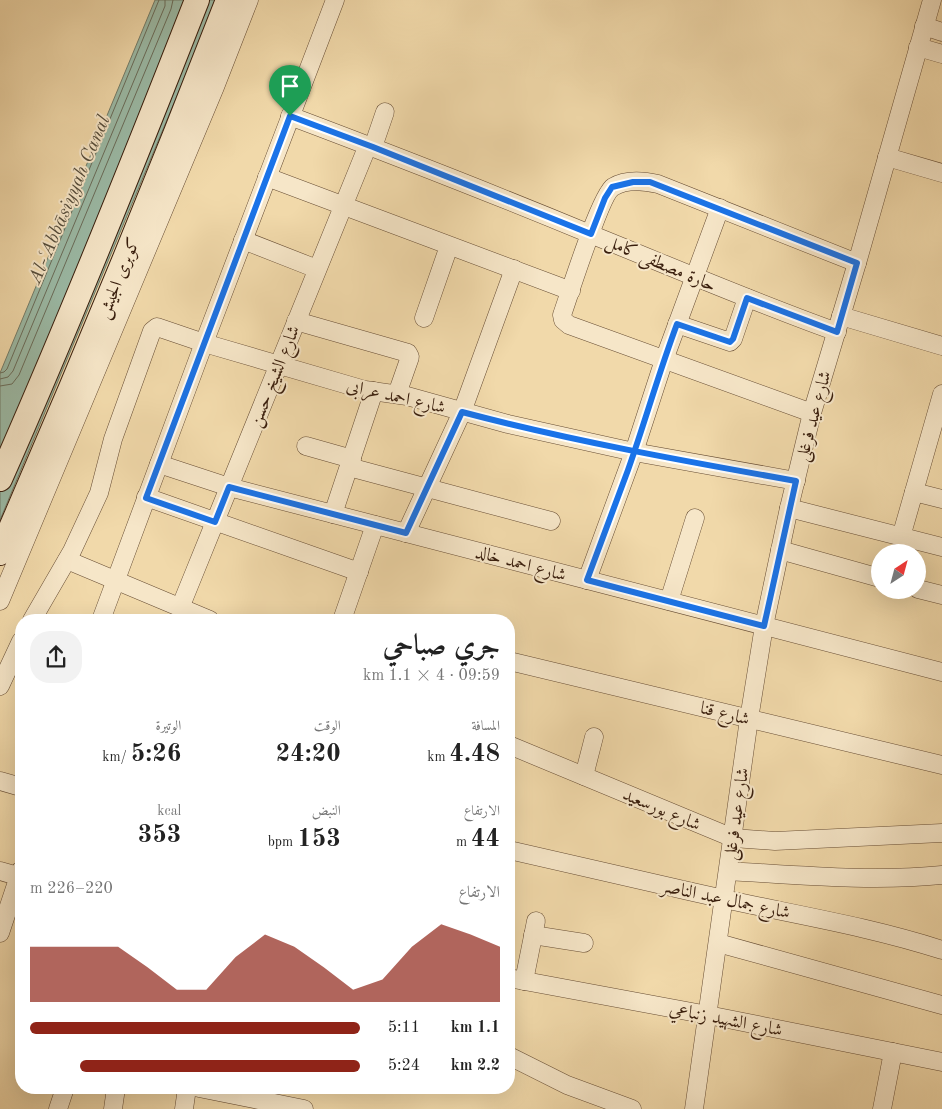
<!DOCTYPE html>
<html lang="ar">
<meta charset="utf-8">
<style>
:root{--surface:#fff;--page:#f2f2f2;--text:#222;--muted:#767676;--accent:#8f2418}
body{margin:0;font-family:"Old Standard TT",Amiri,serif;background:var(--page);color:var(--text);direction:rtl;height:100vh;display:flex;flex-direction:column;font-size:19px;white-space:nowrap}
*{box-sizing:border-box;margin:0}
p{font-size:16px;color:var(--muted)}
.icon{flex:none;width:28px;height:28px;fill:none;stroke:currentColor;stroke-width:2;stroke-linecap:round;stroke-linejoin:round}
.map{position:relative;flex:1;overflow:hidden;direction:ltr}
.panel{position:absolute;left:15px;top:614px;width:500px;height:480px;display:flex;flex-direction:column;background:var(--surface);border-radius:20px;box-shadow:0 5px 20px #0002;direction:rtl}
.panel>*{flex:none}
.needle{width:32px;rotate:36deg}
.buttons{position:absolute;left:871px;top:544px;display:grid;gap:10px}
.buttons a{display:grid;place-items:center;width:55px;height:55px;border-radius:50%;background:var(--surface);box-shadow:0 5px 20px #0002;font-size:25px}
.pin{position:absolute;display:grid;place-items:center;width:42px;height:42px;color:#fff;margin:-51px -21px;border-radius:50% 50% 50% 0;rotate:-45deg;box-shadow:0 0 5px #0007}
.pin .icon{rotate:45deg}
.round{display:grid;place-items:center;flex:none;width:52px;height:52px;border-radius:20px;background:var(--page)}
.head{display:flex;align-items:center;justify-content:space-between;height:85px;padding:0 15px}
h1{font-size:28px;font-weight:700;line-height:38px}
.metrics{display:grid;grid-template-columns:repeat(3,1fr);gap:8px;height:85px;padding:5px 15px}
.metrics div{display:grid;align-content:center}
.metrics b{font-size:25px;font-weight:700}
.metrics small{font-size:14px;font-weight:400}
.metrics p{font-size:14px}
.chart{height:140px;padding:10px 15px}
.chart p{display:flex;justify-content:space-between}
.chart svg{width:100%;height:90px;margin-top:5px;fill:var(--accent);opacity:.7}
ul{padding:0 15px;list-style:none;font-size:16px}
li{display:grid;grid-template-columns:80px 60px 1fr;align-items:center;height:38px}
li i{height:12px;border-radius:6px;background:var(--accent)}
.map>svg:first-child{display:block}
.water{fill:#9bbaa6;stroke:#747c69}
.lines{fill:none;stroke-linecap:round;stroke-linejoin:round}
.shore{stroke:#6a6c5a;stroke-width:1}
.street-casing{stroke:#674d34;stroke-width:19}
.secondary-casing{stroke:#391e0d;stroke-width:26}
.street{stroke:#f6e6c8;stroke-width:18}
.secondary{stroke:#f6e6c8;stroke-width:24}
.route-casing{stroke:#fff;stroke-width:10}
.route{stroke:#1a73e8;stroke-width:6}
.labels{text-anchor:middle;stroke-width:4;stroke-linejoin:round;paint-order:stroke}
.street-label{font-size:18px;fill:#391e0d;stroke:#f6e6c8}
.water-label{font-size:19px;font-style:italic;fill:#564d3b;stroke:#f6e6c8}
</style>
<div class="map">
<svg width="942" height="1109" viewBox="0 0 942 1109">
<rect width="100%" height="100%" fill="#f1d9aa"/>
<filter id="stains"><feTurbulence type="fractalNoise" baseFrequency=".004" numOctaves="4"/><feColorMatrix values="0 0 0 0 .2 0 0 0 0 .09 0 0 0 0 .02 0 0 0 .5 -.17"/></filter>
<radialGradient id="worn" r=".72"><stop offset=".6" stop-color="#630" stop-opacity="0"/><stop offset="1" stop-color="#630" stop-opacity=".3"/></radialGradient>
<polygon class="water" points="155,0 217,0 0,520 0,373"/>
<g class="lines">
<g class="shore">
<polyline points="0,373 4,372 7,369 159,0"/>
<polyline points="0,379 8,377 13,371 165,6 165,0"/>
<polyline points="0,386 12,384 19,375 171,9 173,0"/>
</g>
<g class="street-casing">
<g id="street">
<polyline points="924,26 942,32"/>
<polyline points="918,47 942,54"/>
<path d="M290,116C391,154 491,193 590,234C672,267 753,302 837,332"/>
<polyline points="373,147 385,112"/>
<polyline points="887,157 942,173"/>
<polyline points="267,177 571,291"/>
<polyline points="243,240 317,269"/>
<polyline points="841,316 942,346"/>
<polyline points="424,318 449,246"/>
<polyline points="296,321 408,353 410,357 397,394"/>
<polyline points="677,324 730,342 733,339 747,298"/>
<path d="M812,413L569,325L563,320L562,315C569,295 601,194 613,187C626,179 645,181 658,184L857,263"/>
<polyline points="306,446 352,459"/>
<polyline points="159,464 229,487 942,672"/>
<polyline points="349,467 551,521"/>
<polyline points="914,492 942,499"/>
<polyline points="146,497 359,572"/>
<polyline points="789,508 942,547"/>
<polyline points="333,514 374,391"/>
<polyline points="406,533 462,412 514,269"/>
<polyline points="901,537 942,394"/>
<polyline points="780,550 880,578"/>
<polyline points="67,560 210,620"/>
<polyline points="587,580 634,452 664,360 720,208"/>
<polyline points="918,589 942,595"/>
<polyline points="0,601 215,87 249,0"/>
<polyline points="669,601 695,518"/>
<polyline points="180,608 368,145"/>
<polyline points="32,620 72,551 99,493 113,439 152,331 157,327 204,343 365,390 407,396 508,424 634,452 796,481"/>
<polyline points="101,620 204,343 335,0"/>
<polyline points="342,620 375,525"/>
<polyline points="509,661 942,765"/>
<polyline points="0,686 21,641"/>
<polyline points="509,745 733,838 775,841 942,833"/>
<polyline points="584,776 594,737"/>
<polyline points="0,781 21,787"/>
<path d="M509,850C580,866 652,883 724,899C797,915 871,927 942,950"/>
<polyline points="0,871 21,877"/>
<path d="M728,871C799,875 871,882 942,875"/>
<polyline points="0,933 21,870"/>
<polyline points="533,935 584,943"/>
<polyline points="718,943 942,1005"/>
<polyline points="509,978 708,1015 942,1062"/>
<polyline points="524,981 536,921"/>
<polyline points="509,1056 567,1085 632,1109"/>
<polyline points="199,1088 304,1109"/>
<polyline points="58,1109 65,1088"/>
<polyline points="113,1109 116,1088"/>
<polyline points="184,1109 187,1088"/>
<polyline points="694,1109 749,719 764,626 789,508 812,413 857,263 932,0"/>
<polyline points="882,1109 893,1052"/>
</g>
</g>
<g class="secondary-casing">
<g id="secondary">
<path d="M0,479C70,321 134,161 197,0"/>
<path d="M0,553C80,370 156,186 228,0"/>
</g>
</g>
<use href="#street" class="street"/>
<use href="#secondary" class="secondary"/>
</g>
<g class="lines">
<g class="route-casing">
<path id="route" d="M290,116L146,498L215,522L229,487L406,533L462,412C572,441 684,461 796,481L764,626L587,580L628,470C645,422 659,372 677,324L730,342L733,339L747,298L837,332L857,263L650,182H633L612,187L605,198L591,234L373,147L290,116"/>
</g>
<use href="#route" class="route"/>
</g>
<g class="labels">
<g class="street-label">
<text transform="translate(661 263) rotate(23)" y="6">حارة مصطفى كامل</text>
<text transform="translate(118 278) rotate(-68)" y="6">كوبرى الجيش</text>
<text transform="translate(274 376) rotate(-68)" y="6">شارع الشيخ حسن</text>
<text transform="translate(396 396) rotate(13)" y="6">شارع احمد عرابى</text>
<text transform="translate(813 416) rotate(-75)" y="6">شارع عيد فرغلى</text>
<text transform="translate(521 563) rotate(15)" y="6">شارع احمد خالد</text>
<text transform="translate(725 713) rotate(14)" y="6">شارع قنا</text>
<text transform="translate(662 809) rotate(23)" y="6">شارع بورسعيد</text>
<text transform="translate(736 814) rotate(-82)" y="6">شارع عيد فرغلى</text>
<text transform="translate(726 899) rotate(12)" y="6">شارع جمال عبد الناصر</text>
<text transform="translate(726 1019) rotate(11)" y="6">شارع الشهيد زنباعي</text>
</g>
<g class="water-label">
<text transform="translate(68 199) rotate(-67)" y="7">Al-ʿAbbāsiyyah Canal</text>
</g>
</g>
<rect width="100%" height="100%" filter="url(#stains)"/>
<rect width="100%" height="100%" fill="url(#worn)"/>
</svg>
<div class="buttons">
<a><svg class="needle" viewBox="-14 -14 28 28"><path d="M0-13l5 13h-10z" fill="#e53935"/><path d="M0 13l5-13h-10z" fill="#767676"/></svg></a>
</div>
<div class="pin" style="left:290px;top:116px;background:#1e9e55"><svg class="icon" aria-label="arrive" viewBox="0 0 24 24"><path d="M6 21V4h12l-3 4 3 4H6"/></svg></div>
<section class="panel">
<div class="head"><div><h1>جري صباحي</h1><p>09:59 · 4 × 1.1 km</p></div><a class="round"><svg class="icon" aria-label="share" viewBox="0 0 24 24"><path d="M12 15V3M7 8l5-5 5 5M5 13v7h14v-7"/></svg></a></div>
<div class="metrics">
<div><p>المسافة</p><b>4.48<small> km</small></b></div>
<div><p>الوقت</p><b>24:20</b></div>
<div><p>الوتيرة</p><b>5:26<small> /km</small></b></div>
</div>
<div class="metrics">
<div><p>الارتفاع</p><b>44<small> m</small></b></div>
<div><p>النبض</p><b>153<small> bpm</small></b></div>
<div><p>kcal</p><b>353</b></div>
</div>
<div class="chart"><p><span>الارتفاع</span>220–226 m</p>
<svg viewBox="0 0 160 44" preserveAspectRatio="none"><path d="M0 44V17L10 17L20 17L30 17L40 27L50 38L60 38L70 22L80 11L90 17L100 27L110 38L120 33L130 17L140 6L150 11L160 17V44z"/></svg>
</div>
<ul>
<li><b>1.1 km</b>5:11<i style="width:100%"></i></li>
<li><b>2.2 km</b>5:24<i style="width:85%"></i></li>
</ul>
</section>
</div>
